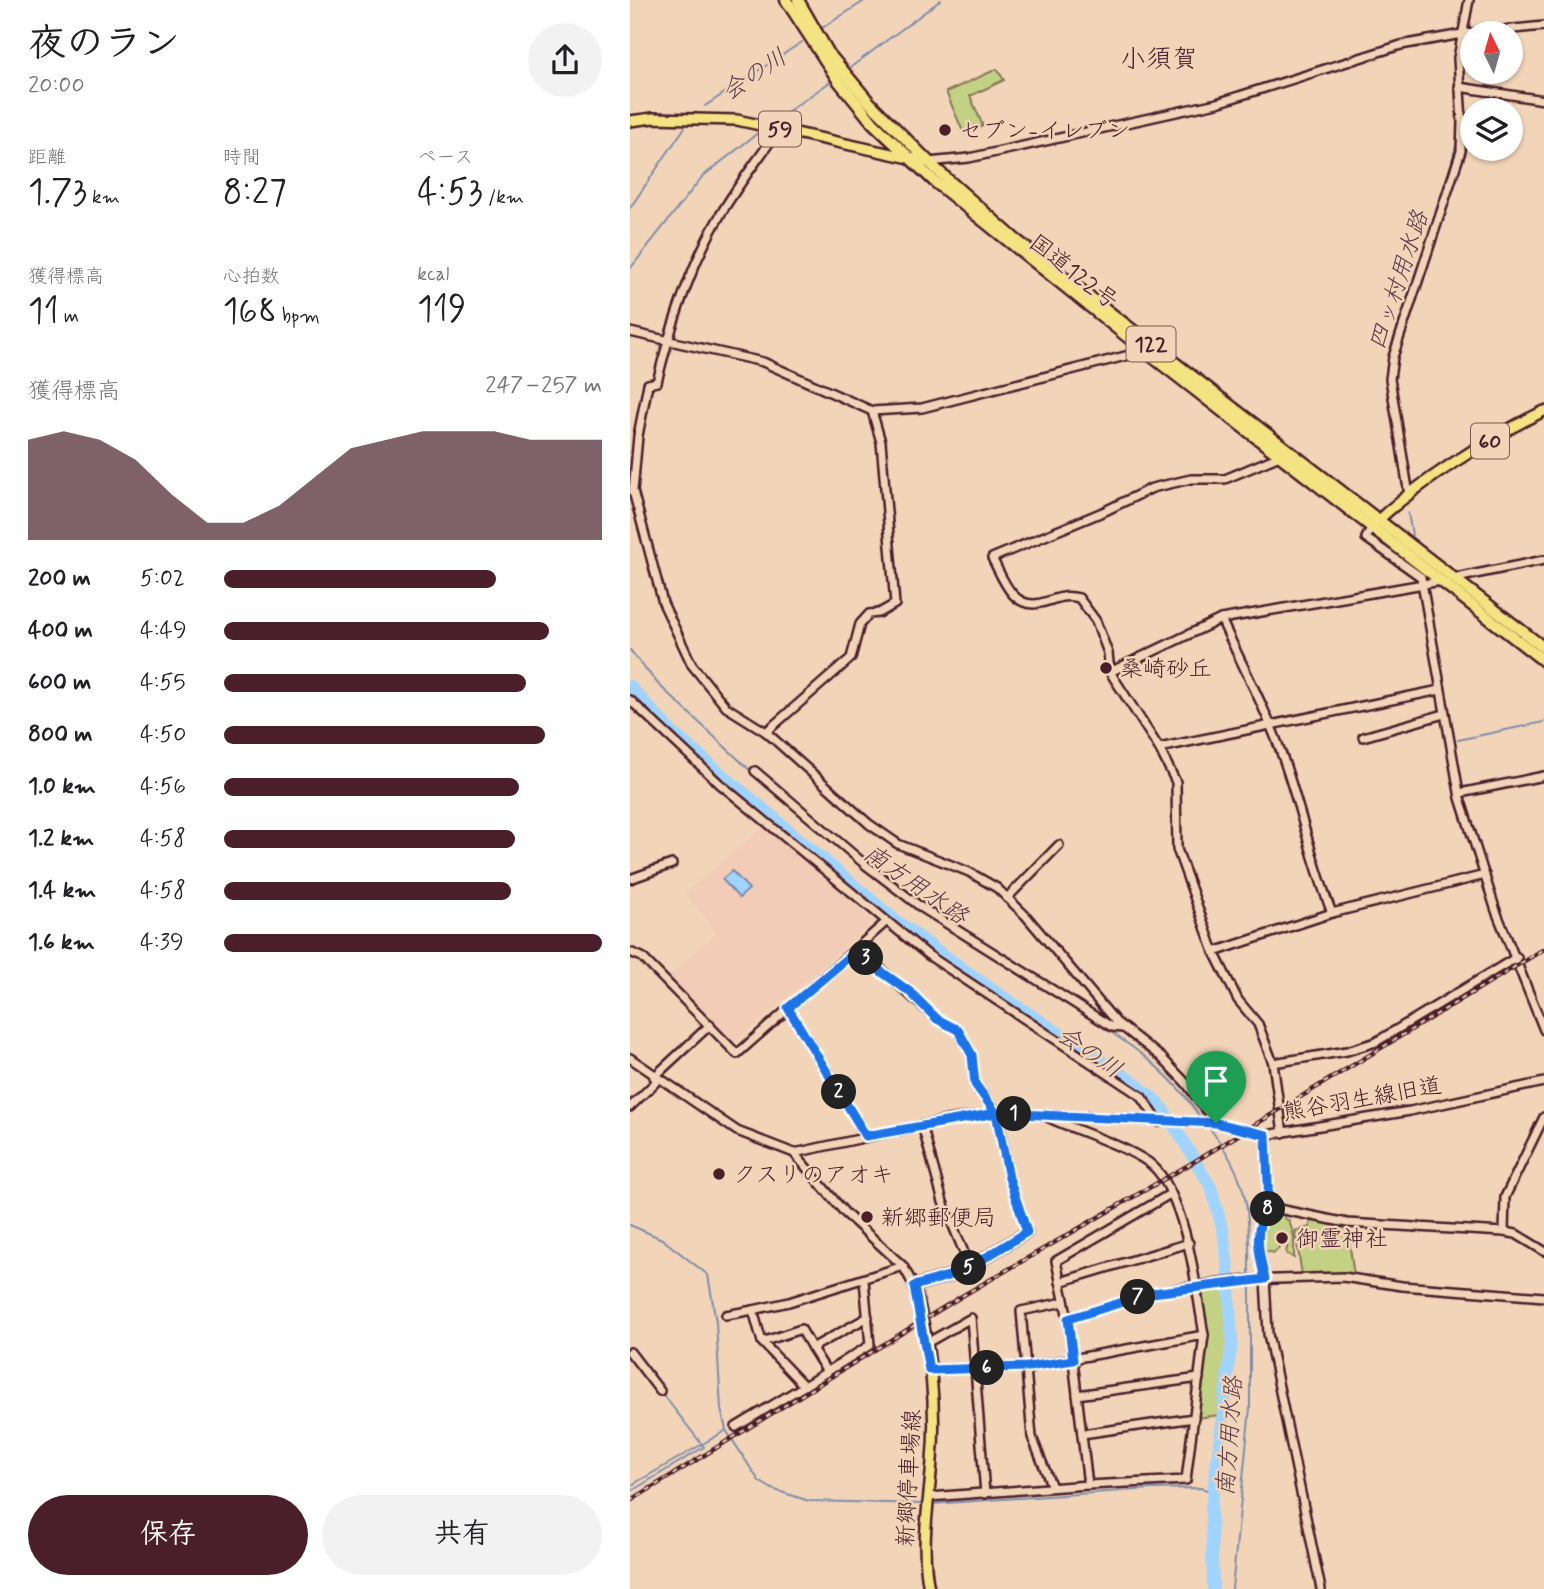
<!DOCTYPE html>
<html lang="ja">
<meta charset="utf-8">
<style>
:root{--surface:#fff;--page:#f2f2f2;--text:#202124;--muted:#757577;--accent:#4a1f2b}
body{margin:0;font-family:Mynerve,"Klee One",sans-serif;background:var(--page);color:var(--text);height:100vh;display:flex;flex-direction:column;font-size:26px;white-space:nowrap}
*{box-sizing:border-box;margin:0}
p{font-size:23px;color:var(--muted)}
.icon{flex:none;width:38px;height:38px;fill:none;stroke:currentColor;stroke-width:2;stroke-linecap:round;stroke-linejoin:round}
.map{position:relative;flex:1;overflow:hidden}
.drawer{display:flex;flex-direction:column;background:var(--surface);width:630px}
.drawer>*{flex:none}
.needle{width:46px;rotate:355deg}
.fabs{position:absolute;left:830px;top:21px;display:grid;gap:14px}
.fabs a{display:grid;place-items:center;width:63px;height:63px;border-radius:50%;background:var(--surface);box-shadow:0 2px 5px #0004;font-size:35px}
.pin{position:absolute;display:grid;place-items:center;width:60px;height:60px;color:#fff;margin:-72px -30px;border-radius:50% 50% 50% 0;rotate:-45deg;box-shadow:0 0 7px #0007}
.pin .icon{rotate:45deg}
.km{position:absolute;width:35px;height:35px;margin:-18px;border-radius:50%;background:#222;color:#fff;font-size:19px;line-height:35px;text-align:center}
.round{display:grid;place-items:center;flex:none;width:74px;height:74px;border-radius:37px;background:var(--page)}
.summary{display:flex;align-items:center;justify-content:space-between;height:119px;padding:0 28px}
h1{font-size:38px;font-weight:600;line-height:52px}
.figures{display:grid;grid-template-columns:repeat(3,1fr);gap:10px;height:119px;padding:7px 28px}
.figures div{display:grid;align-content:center}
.figures b{font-size:35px;font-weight:600}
.figures small{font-size:19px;font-weight:400}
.figures p{font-size:19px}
.chart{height:196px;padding:14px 28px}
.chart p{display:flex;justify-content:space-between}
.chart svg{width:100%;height:126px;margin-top:7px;fill:var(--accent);opacity:.7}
.button{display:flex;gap:14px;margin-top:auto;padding:14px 28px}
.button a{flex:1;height:80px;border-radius:42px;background:var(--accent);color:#fff;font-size:28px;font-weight:600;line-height:80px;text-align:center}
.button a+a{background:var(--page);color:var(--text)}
ul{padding:0 28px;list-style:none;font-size:23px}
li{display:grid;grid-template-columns:112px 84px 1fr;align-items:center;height:52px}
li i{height:18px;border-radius:9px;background:var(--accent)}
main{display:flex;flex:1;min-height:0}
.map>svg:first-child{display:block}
.built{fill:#f2ccb6}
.green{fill:#c3d185;stroke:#867858;stroke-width:2}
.water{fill:#a0d4fe;stroke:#7e8caa;stroke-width:2}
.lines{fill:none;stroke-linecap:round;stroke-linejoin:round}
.stream{stroke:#7e8caa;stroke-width:2}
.river{stroke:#a0d4fe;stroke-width:12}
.minor-casing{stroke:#4a1f2b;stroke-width:12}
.major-casing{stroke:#4a1f2b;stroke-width:14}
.highway-casing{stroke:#4a1f2b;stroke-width:15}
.minor{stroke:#f2d5b9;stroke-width:7}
.major{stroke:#f4e382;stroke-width:9}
.highway{stroke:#f4e382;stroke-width:10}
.rail-casing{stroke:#4a1f2b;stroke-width:4.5}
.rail{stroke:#f2d5b9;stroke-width:2;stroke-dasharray:5;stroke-linecap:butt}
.route-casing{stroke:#fff;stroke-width:14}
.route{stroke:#1a73e8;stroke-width:9}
.poi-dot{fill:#4a1f2b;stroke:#f2d5b9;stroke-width:2.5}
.labels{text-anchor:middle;stroke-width:5;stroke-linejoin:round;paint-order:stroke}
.shield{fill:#f2d5b9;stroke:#7c5656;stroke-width:2}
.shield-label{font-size:21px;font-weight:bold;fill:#4a1f2b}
.poi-label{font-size:23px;fill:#4a1f2b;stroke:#f2d5b9;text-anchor:start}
.street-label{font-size:23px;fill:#4a1f2b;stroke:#f2d5b9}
.water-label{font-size:24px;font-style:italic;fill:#573a4b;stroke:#f2d5b9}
.quarter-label{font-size:26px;fill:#4a1f2b;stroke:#f2d5b9}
</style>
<main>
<section class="drawer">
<div class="summary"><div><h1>夜のラン</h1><p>20:00</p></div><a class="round"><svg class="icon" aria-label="share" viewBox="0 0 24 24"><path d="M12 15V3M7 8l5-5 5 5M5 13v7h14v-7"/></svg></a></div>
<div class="figures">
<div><p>距離</p><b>1.73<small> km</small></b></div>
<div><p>時間</p><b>8:27</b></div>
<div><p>ペース</p><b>4:53<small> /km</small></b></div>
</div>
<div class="figures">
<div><p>獲得標高</p><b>11<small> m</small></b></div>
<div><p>心拍数</p><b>168<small> bpm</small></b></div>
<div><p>kcal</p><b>119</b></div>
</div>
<div class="chart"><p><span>獲得標高</span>247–257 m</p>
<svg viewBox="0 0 160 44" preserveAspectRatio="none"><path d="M0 44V9L10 6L20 9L30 16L40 28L50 38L60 38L70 32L80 22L90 12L100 9L110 6L120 6L130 6L140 9L150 9L160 9V44z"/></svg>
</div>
<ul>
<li><b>200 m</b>5:02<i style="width:72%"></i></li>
<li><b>400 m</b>4:49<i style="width:86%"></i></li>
<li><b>600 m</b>4:55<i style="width:80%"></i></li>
<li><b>800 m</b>4:50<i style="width:85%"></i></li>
<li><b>1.0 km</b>4:56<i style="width:78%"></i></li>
<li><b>1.2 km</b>4:58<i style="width:77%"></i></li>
<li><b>1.4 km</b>4:58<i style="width:76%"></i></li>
<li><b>1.6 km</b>4:39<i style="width:100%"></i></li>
</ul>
<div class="button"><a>保存</a><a>共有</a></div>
</section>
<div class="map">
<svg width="914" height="1589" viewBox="0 0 914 1589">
<rect width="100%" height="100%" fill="#f2d5b9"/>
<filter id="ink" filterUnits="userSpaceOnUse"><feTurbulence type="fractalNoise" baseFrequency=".0143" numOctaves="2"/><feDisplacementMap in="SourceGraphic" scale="14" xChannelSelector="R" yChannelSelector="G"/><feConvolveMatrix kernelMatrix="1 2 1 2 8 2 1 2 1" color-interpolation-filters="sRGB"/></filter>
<g filter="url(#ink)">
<polygon class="built" points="134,827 244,921 100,1047 36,978 87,933 55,893"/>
<g class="green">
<polygon points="367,69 374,80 340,96 353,126 334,134 316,92"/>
<polygon points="641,1211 654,1214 654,1218 659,1221 664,1236 664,1258 656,1253 659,1239 655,1232 647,1234 649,1248 644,1253 632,1250 634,1218"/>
<polygon points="681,1219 717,1225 724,1276 672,1275 665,1231 680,1227"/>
<polygon points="595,1283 599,1346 589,1415 566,1418 576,1335 568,1287"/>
</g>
<polygon class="water" points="102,871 119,889 109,898 92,879"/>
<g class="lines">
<g class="stream">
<polyline points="192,28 236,0"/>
<polyline points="829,30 832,18"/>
<polyline points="826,51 827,42"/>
<polyline points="825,64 826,86"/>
<polyline points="221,67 311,0"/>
<polyline points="75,106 172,42"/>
<polyline points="144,121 200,82"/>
<polyline points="816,184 828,137"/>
<polyline points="0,208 55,127"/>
<polyline points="0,269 72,177 129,132"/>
<polyline points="764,424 756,370 814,189"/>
<polyline points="764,430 773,479"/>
<polyline points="778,513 782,535"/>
<polyline points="794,613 805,678"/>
<polyline points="0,650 28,684 123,773"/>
<polyline points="828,740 914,722"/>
<polyline points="132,782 195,835"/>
<polyline points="236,870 287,909"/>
<polyline points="295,914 305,920"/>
<path d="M431,999C483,1034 538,1064 571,1119"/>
<path d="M578,1126C621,1181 619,1209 619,1276"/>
<polyline points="0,1225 32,1239 78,1275 86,1322 91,1409 96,1430 129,1481 142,1489 179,1501 296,1504"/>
<polyline points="0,1486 95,1431"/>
<polyline points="0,1492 74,1447 31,1392"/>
<polyline points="301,1504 521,1489 571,1488 583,1492"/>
<polyline points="602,1589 620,1408 620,1284"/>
</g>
<polyline class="river" points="0,686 42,732 268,922 360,988 504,1082 529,1103 546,1129 581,1187 593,1231 598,1266 602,1341 581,1508 583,1589"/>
<g class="minor-casing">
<g id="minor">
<polyline points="829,87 914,100"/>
<path d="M149,129C129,159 105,188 88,219C59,269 41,325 27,382L18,384L8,436L3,491L33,603L62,665L96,707L136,732L239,824L268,844L339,872L367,888L396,916L486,1022L531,1057L555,1082L586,1123"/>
<polyline points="298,162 339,158 587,103 771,45 832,34 914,26"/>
<polyline points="0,332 133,362 242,411 292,408 515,351"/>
<polyline points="779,495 760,379 763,357 831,151 832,122 828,58 839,0"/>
<polyline points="742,526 736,538 791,577 830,798 866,911 914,1030"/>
<polyline points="826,578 914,560"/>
<path d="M591,619C612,665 637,711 653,758C671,809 682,863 702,913"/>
<polyline points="480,672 591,619 811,581"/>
<polyline points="0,700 90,784 298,955 511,1096 529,1122"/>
<polyline points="136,732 221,658 230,624 239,614 249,613 265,604 251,442 242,411"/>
<polyline points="733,737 814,714"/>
<polyline points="529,748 810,690"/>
<polyline points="125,771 237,866 292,908 482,1027 493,1028"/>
<polyline points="830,793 914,776"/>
<polyline points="0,879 42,864"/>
<polyline points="377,898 429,845"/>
<polyline points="228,949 307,1019 328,1030 342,1055 345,1084 367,1113 379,1178 397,1232"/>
<polyline points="0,952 12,957 107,1054 256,922"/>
<polyline points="584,952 702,913 855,875"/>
<polyline points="158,1008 236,1136"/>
<polyline points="0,1058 107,1131 164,1153 317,1120 367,1113 586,1123 636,1135 780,1111 914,1082"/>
<path d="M643,1063L628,1024L608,1000L584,952L547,849L546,782L529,748L480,672L478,653L466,621L449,598C433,594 427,599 411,603C382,610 373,578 362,558L475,511L522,488L561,479H595L652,455"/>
<polyline points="24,1077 80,1025"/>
<polyline points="0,1107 28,1080"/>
<polyline points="292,1125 313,1202 340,1267"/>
<polyline points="653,1133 643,1063 717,1051 746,1042 887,957"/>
<polyline points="636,1135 639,1207 631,1217 628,1243 635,1279 638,1334 691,1589"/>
<polyline points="164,1153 215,1213 273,1266 284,1286"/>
<polyline points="639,1207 717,1223 874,1232 886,1234 914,1251"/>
<polyline points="874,1232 875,1197 914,1117"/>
<polyline points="234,1280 240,1345 174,1386 132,1342 123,1310 159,1302 273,1266"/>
<polyline points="430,1282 559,1243"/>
<polyline points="96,1315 123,1310"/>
<polyline points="438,1319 426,1261 540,1194"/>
<polyline points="132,1342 171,1329 182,1348"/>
<polyline points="295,1344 341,1318 355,1494"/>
<polyline points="0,1352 30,1391"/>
<polyline points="299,1370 398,1367 574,1335 566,1286 616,1280 713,1277 772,1286 914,1297"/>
<polyline points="197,1372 182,1348 238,1317"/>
<polyline points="447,1395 569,1378"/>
<polyline points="106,1427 174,1386"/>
<polyline points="452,1434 564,1418"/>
<polyline points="458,1485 556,1480 574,1335"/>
<polyline points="422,1487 402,1437 391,1311 434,1302"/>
<path d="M299,1497L458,1485L438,1319L522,1293L566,1286C561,1253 547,1182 518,1162C493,1145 448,1131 419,1118"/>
</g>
</g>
<g class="major-casing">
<g id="major">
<polyline points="0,121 23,118 107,120 298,162"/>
<path d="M744,524C787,483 860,437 914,411"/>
<path d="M299,1589C290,1545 299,1505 302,1461C307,1405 300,1340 284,1286L332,1272L397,1232"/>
</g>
</g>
<g class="highway-casing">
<g id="highway">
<polyline points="156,0 208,80 243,123 304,181 515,351 914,661"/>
<polyline points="168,0 199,54 239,102 307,170 386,240 914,648"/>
</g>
</g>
<use href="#minor" class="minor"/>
<use href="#major" class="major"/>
<use href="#highway" class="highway"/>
<g class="rail-casing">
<polyline id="rail" points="0,1501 332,1296 562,1163 914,949"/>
</g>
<use href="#rail" class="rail"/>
</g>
</g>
<g class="lines" filter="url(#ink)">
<g class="route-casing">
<path id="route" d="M586,1123L366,1113L236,1136L158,1008L228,949L242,965L280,992L307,1019L328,1030L342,1055L345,1084L366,1113L379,1178L397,1232L332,1272L284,1286L299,1370L398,1367L443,1360L438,1319L522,1293L635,1279C629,1255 622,1227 639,1207L636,1135L586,1123"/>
</g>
<use href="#route" class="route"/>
</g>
<g class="poi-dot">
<circle cx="315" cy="130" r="7"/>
<circle cx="476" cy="668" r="7"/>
<circle cx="89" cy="1174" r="7"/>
<circle cx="237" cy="1217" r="7"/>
<circle cx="652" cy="1238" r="7"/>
</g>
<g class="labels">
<g class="shield">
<rect x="129" y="111.5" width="42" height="35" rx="5"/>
<rect x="496.5" y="326.5" width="49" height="35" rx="5"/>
<rect x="841" y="423.5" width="38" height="35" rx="5"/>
</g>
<g class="shield-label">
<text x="150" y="136">59</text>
<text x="521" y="351">122</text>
<text x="860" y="448">60</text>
</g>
<g class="poi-label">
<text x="329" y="138">セブン-イレブン</text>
<text x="490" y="676">桑崎砂丘</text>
<text x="103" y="1182">クスリのアオキ</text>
<text x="251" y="1225">新郷郵便局</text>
<text x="666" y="1246">御霊神社</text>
</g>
<g class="street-label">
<text transform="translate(444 271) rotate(38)" y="8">国道122号</text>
<text transform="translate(732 1098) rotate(-10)" y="8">熊谷羽生線旧道</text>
<text transform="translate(278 1478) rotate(-87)" y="8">新郷停車場線</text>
</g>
<g class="water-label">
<text transform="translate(124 74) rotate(-34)" y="8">会の川</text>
<text transform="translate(768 280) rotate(-72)" y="8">四ッ村用水路</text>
<text transform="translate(286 884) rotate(35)" y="8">南方用水路</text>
<text transform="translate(460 1052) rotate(34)" y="8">会の川</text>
<text transform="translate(599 1436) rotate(-86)" y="8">南方用水路</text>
</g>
<g class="quarter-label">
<text x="529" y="67">小須賀</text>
</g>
</g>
</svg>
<div class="fabs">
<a><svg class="needle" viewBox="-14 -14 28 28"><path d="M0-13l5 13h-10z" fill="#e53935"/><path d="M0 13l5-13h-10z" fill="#757577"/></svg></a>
<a><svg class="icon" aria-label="layers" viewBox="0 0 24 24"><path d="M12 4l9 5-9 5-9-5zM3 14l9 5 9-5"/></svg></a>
</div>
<div class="pin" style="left:586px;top:1123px;background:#1e9e55"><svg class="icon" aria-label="arrive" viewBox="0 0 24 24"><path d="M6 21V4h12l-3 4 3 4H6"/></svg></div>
<b class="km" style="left:384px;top:1114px">1</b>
<b class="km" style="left:209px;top:1092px">2</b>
<b class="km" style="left:236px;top:958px">3</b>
<b class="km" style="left:339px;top:1268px">5</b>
<b class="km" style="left:357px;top:1368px">6</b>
<b class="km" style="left:508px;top:1297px">7</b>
<b class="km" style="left:638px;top:1209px">8</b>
</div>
</main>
